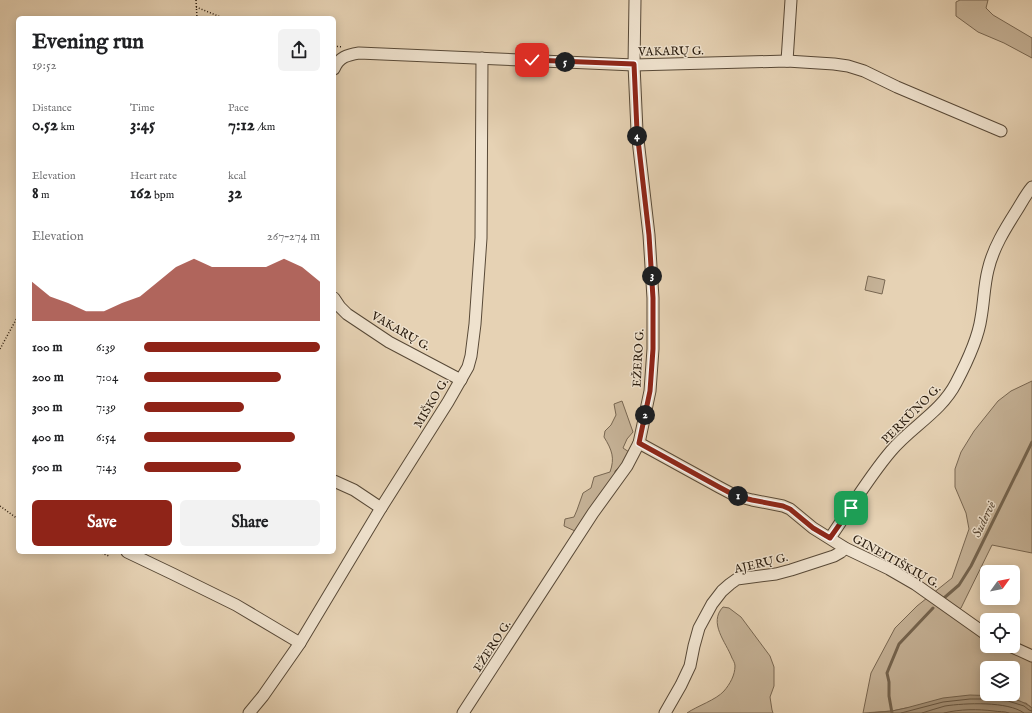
<!DOCTYPE html>
<meta charset="utf-8">
<style>
:root{--surface:#fff;--page:#f2f2f2;--text:#202124;--muted:#757577;--accent:#8f2418}
body{margin:0;font-family:"IM FELL English",serif;background:var(--page);color:var(--text);height:100vh;display:flex;flex-direction:column;font-size:15px;white-space:nowrap}
*{box-sizing:border-box;margin:0}
p{font-size:13px;color:var(--muted)}
.icon{flex:none;width:22px;height:22px;fill:none;stroke:currentColor;stroke-width:2;stroke-linecap:round;stroke-linejoin:round}
.map{position:relative;flex:1;overflow:hidden}
.details{position:absolute;left:16px;top:16px;width:320px;height:538px;display:flex;flex-direction:column;background:var(--surface);border-radius:6px;box-shadow:0 2px 10px #0003}
.details>*{flex:none}
.needle{width:26px;rotate:57deg}
.tools{position:absolute;left:980px;top:565px;display:grid;gap:8px}
.tools a{display:grid;place-items:center;width:40px;height:40px;border-radius:6px;background:var(--surface);box-shadow:0 2px 10px #0003;font-size:20px}
.pin{position:absolute;display:grid;place-items:center;width:34px;height:34px;color:#fff;margin:-17px;border-radius:8px;box-shadow:0 2px 6px #0006}
.km{position:absolute;width:20px;height:20px;margin:-10px;border-radius:50%;background:#222;color:#fff;font-size:11px;line-height:20px;text-align:center}
.round{display:grid;place-items:center;flex:none;width:42px;height:42px;border-radius:6px;background:var(--page)}
.overview{display:flex;align-items:center;justify-content:space-between;height:68px;padding:0 16px}
h1{font-size:22px;font-weight:800;line-height:30px}
.stats{display:grid;grid-template-columns:repeat(3,1fr);gap:6px;height:68px;padding:4px 16px}
.stats div{display:grid;align-content:center}
.stats b{font-size:17px;font-weight:800}
.stats small{font-size:11px;font-weight:400}
.stats p{font-size:11px}
.chart{height:112px;padding:8px 16px}
.chart p{display:flex;justify-content:space-between}
.chart svg{width:100%;height:72px;margin-top:4px;fill:var(--accent);opacity:.7}
.primary-button{display:flex;gap:8px;margin-top:auto;padding:8px 16px}
.primary-button a{flex:1;height:46px;border-radius:6px;background:var(--accent);color:#fff;font-size:16px;font-weight:800;line-height:46px;text-align:center}
.primary-button a+a{background:var(--page);color:var(--text)}
ul{padding:0 16px;list-style:none;font-size:13px}
li{display:grid;grid-template-columns:64px 48px 1fr;align-items:center;height:30px}
li i{height:10px;border-radius:5px;background:var(--accent)}
.map>svg:first-child{display:block}
.green{fill:#c6b398;stroke:#786752;fill-rule:evenodd}
.water{fill:#a6947b;stroke:#74644f}
.lines{fill:none;stroke-linecap:round;stroke-linejoin:round}
.shore{stroke:#685844;stroke-width:1}
.stream{stroke:#74644f;stroke-width:3}
.minor-casing{stroke:#584937;stroke-width:13}
.path{stroke:#291b0d;stroke-width:1.5;stroke-dasharray:1 2;stroke-linecap:butt}
.minor{stroke:#efe2ce;stroke-width:11}
.route-casing{stroke:#fff;stroke-width:8}
.route{stroke:#8f2418;stroke-width:5}
.labels{text-anchor:middle;stroke-width:3;stroke-linejoin:round;paint-order:stroke}
.street-label{font-size:12px;fill:#291b0d;stroke:#efe2ce}
.water-label{font-size:13px;font-style:italic;fill:#5b4b39;stroke:#efe2ce}
</style>
<div class="map">
<svg width="1032" height="713" viewBox="0 0 1032 713">
<rect width="100%" height="100%" fill="#e6d2b4"/>
<filter id="stains"><feTurbulence type="fractalNoise" baseFrequency=".005" numOctaves="4"/><feColorMatrix values="0 0 0 0 .2 0 0 0 0 .09 0 0 0 0 .02 0 0 0 .5 -.17"/></filter>
<radialGradient id="worn" r=".72"><stop offset=".6" stop-color="#630" stop-opacity="0"/><stop offset="1" stop-color="#630" stop-opacity=".3"/></radialGradient>
<g class="green">
<polygon points="960,0 988,0 986,8 993,15 1032,38 1032,58 1004,43 978,32 956,16 956,2"/>
<polygon points="868,276 885,280 882,294 865,290"/>
<path d="M1032,381V553L992,545L961,608L953,614L987,639V646H1003L1032,660V708L1026,703L906,708L892,711L863,713L871,673L895,628L917,606L952,578L969,529L966,513L955,487V469L961,452L974,431L998,401L1011,391ZM987,668H1013V694H987Z"/>
<path d="M622,401L633,432L627,439L623,448L629,452L622,464L615,471V479L575,531L564,526L565,519L574,517L577,510L583,493L591,488L594,477L610,472C615,458 612,450 604,437L605,431L611,425L616,415L614,404Z"/>
<path d="M723,607L729,608L741,617L770,656L774,667V686L770,697L772,710L773,713H687C697,706 716,700 724,691C730,684 735,675 735,666C735,663 733,660 732,658C726,642 708,623 723,607Z"/>
</g>
<path class="water" d="M970,695C992,696 1014,694 1032,708V713H869L892,711L906,708L943,698Z"/>
<g class="lines">
<g class="shore">
<polyline points="901,713 943,702 970,699 987,699 990,698 994,700 1008,701 1024,706 1029,710 1032,711"/>
<path d="M922,713C929,711 937,708 945,706C965,703 1008,701 1024,713"/>
<path d="M944,713C960,709 978,709 994,711C999,712 1004,711 1009,713"/>
</g>
<g class="stream">
<polyline points="944,598 959,585 971,566 1032,442"/>
<polyline points="892,713 889,696 889,682 887,673 889,668 899,644 933,608"/>
</g>
<g class="minor-casing">
<g id="minor">
<polyline points="787,61 791,0"/>
<path d="M334,69C339,57 347,55 359,53L634,65L787,61L834,64L848,66L864,71L897,87L1001,131"/>
<polyline points="334,298 340,307 347,314 389,342 461,380"/>
<polyline points="639,443 719,487 736,496 752,500 783,506 790,509 813,528 845,548 889,569 915,584 987,635"/>
<polyline points="334,481 354,490 381,508"/>
<path d="M830,538C850,509 868,478 891,451C911,427 941,412 956,383C966,364 978,340 981,318C984,302 984,286 988,270C993,248 1005,229 1017,210C1022,202 1026,194 1032,187"/>
<polyline points="127,552 173,574 236,605 300,643"/>
<polyline points="1010,646 1032,656"/>
<polyline points="249,713 263,696 300,643 381,508 448,402 468,367 471,356 475,324 481,238 482,58"/>
<polyline points="463,713 593,513 627,466 639,443 650,391 653,349 653,298 649,235 637,131 634,65 635,0"/>
<polyline points="665,713 681,685 690,666 694,646 699,628 712,604 722,591 730,584 737,579 776,574 791,570 834,556 841,552 845,548"/>
</g>
</g>
<g class="path">
<polyline points="196,0 197,18"/>
<polyline points="196,7 223,18 226,18"/>
<polyline points="334,46 342,47"/>
<polyline points="0,349 18,316"/>
<polyline points="0,506 18,519"/>
<polyline points="99,552 109,556"/>
</g>
<use href="#minor" class="minor"/>
</g>
<g class="lines">
<g class="route-casing">
<polyline id="route" points="532,60 634,64 637,131 649,235 653,298 653,349 650,391 639,443 719,487 736,496 752,500 783,506 790,509 813,528 830,538 851,508"/>
</g>
<use href="#route" class="route"/>
</g>
<g class="labels">
<g class="street-label">
<text transform="translate(671 51) rotate(-1)" y="4">VAKARŲ G.</text>
<text transform="translate(401 331) rotate(30)" y="4">VAKARŲ G.</text>
<text transform="translate(638 358) rotate(-87)" y="4">EŽERO G.</text>
<text transform="translate(431 403) rotate(-59)" y="4">MIŠKO G.</text>
<text transform="translate(911 414) rotate(-45)" y="4">PERKŪNO G.</text>
<text transform="translate(896 561) rotate(29)" y="4">GINEITIŠKIŲ G.</text>
<text transform="translate(761 563) rotate(-13)" y="4">AJERŲ G.</text>
<text transform="translate(492 646) rotate(-57)" y="4">EŽERO G.</text>
</g>
<g class="water-label">
<text transform="translate(983 519) rotate(-64)" y="5">Sudervė</text>
</g>
</g>
<rect width="100%" height="100%" filter="url(#stains)"/>
<rect width="100%" height="100%" fill="url(#worn)"/>
</svg>
<div class="tools">
<a><svg class="needle" viewBox="-14 -14 28 28"><path d="M0-13l5 13h-10z" fill="#e53935"/><path d="M0 13l5-13h-10z" fill="#757577"/></svg></a>
<a><svg class="icon" aria-label="locate" viewBox="0 0 24 24"><circle cx="12" cy="12" r="6"/><path d="M12 2v4M12 18v4M2 12h4M18 12h4"/></svg></a>
<a><svg class="icon" aria-label="layers" viewBox="0 0 24 24"><path d="M12 4l9 5-9 5-9-5zM3 14l9 5 9-5"/></svg></a>
</div>
<div class="pin" style="left:851px;top:508px;background:#1e9e55"><svg class="icon" aria-label="arrive" viewBox="0 0 24 24"><path d="M6 21V4h12l-3 4 3 4H6"/></svg></div>
<div class="pin" style="left:532px;top:60px;background:#d93025"><svg class="icon" aria-label="check" viewBox="0 0 24 24"><path d="M5 12l5 5 9-10"/></svg></div>
<b class="km" style="left:738px;top:496px">1</b>
<b class="km" style="left:645px;top:415px">2</b>
<b class="km" style="left:652px;top:276px">3</b>
<b class="km" style="left:637px;top:136px">4</b>
<b class="km" style="left:565px;top:62px">5</b>
<section class="details">
<div class="overview"><div><h1>Evening run</h1><p>19:52</p></div><a class="round"><svg class="icon" aria-label="share" viewBox="0 0 24 24"><path d="M12 15V3M7 8l5-5 5 5M5 13v7h14v-7"/></svg></a></div>
<div class="stats">
<div><p>Distance</p><b>0.52<small> km</small></b></div>
<div><p>Time</p><b>3:45</b></div>
<div><p>Pace</p><b>7:12<small> /km</small></b></div>
</div>
<div class="stats">
<div><p>Elevation</p><b>8<small> m</small></b></div>
<div><p>Heart rate</p><b>162<small> bpm</small></b></div>
<div><p>kcal</p><b>32</b></div>
</div>
<div class="chart"><p><span>Elevation</span>267–274 m</p>
<svg viewBox="0 0 160 44" preserveAspectRatio="none"><path d="M0 44V20L10 29L20 33L30 38L40 38L50 33L60 29L70 20L80 11L90 6L100 11L110 11L120 11L130 11L140 6L150 11L160 20V44z"/></svg>
</div>
<ul>
<li><b>100 m</b>6:39<i style="width:100%"></i></li>
<li><b>200 m</b>7:04<i style="width:78%"></i></li>
<li><b>300 m</b>7:39<i style="width:57%"></i></li>
<li><b>400 m</b>6:54<i style="width:86%"></i></li>
<li><b>500 m</b>7:43<i style="width:55%"></i></li>
</ul>
<div class="primary-button"><a>Save</a><a>Share</a></div>
</section>
</div>
